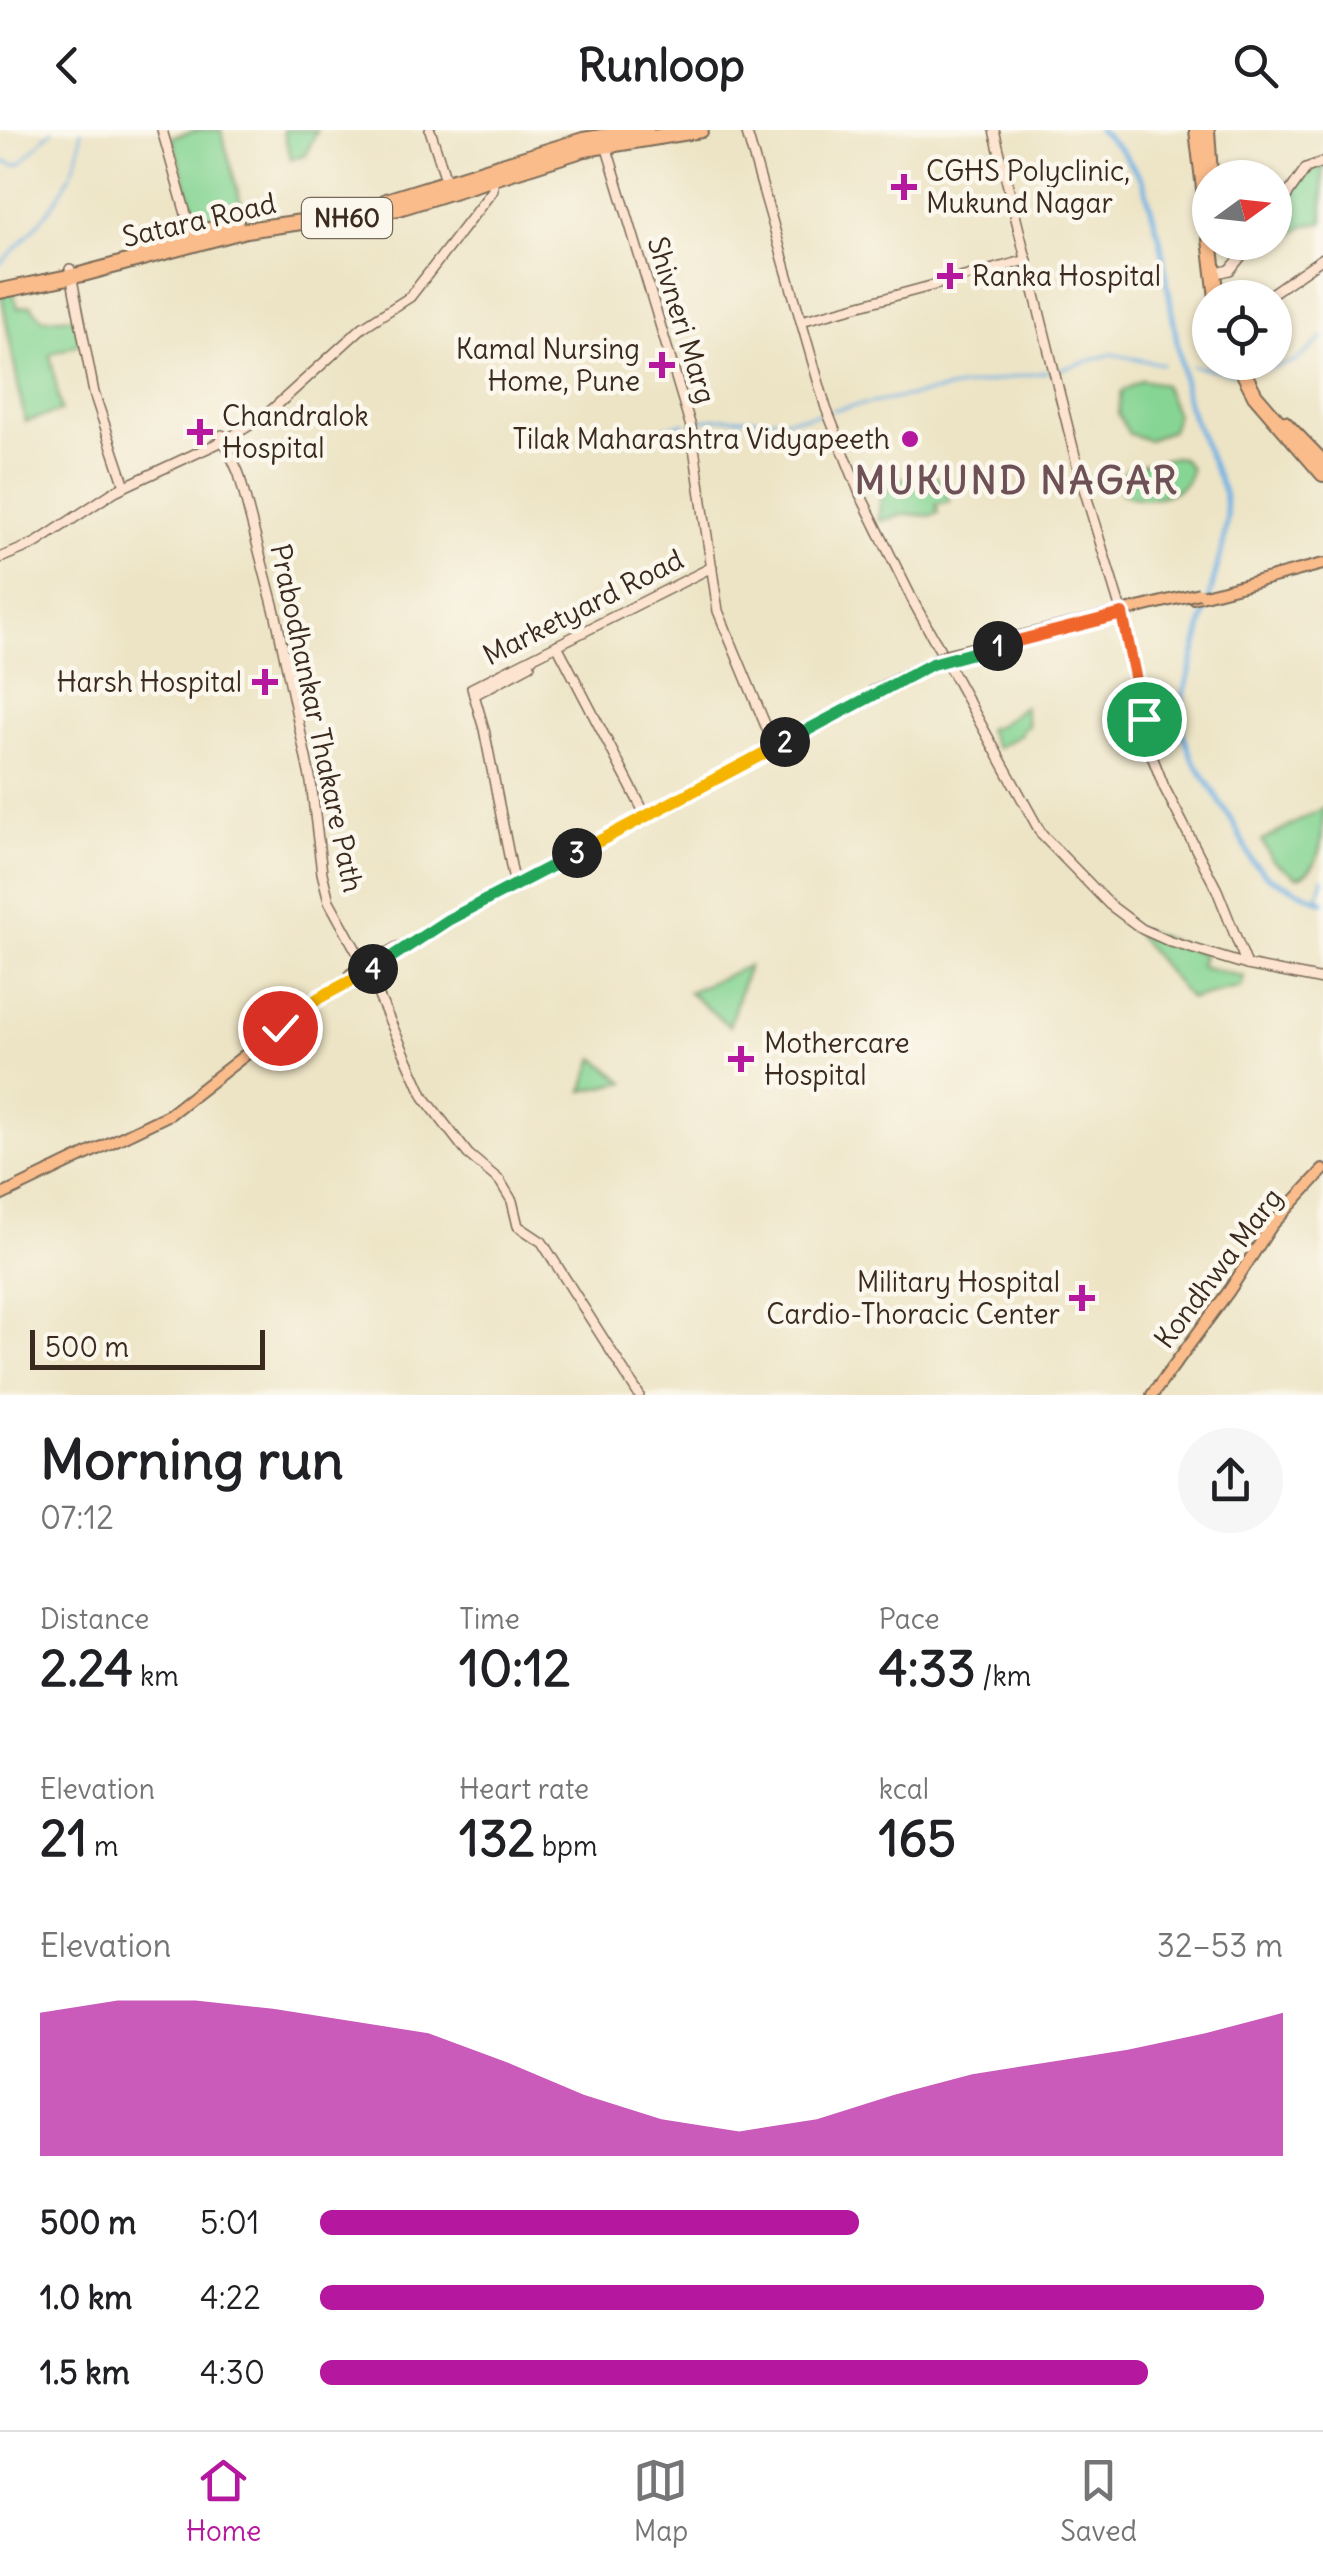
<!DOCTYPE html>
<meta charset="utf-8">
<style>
:root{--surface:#fff;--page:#f6f6f6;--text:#202124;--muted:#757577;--line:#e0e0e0;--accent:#b5179e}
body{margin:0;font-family:Delius,sans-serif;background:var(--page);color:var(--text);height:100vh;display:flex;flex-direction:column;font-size:38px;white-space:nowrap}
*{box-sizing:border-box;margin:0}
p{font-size:32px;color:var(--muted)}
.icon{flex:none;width:55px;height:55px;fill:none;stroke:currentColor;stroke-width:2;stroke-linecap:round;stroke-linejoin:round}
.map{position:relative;height:1265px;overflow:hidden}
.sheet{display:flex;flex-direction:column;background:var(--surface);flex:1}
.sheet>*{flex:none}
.needle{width:65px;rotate:75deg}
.tools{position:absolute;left:1192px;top:30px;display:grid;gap:20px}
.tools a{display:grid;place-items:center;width:100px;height:100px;border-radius:50%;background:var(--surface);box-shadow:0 2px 8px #0004;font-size:50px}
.scale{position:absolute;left:30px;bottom:25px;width:235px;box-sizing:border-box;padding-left:10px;border:5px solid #3b2a1e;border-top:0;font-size:28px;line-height:35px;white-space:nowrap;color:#3b2a1e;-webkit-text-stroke:8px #fbf7ec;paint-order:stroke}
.pin{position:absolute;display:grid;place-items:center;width:85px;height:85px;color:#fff;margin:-42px;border:5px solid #fff;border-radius:50%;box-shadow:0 2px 10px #0007}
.km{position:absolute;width:50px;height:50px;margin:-25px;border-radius:50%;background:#222;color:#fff;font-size:28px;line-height:50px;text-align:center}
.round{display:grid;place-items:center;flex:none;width:105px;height:105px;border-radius:52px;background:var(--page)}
.head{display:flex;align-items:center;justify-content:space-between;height:170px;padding:0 40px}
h1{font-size:55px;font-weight:700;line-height:75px}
.metrics{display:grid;grid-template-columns:repeat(3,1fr);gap:15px;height:170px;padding:10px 40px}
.metrics div{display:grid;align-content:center}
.metrics b{font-size:50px;font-weight:700}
.metrics small{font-size:28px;font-weight:400}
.metrics p{font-size:28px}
.chart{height:280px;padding:20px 40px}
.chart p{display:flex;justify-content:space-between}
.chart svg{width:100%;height:180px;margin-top:10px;fill:var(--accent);opacity:.7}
ul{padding:0 40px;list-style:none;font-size:32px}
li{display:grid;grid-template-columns:160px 120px 1fr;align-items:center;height:75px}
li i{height:25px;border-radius:12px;background:var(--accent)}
header{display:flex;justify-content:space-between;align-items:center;height:130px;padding:0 40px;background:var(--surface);font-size:45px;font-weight:700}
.menu{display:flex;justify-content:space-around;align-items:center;height:140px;border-top:2px solid var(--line);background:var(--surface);font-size:28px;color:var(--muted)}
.menu a{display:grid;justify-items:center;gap:5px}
.menu .on{color:var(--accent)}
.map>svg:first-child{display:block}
.green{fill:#87d594;stroke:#618059;stroke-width:2.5}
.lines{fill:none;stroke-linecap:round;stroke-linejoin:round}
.stream{stroke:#6eb1e3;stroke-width:2.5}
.canal{stroke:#6eb1e3;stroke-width:5}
.secondary-casing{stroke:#796b58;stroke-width:12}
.primary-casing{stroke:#796b58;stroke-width:14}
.highway-casing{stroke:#796b58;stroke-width:18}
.secondary{stroke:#fde4d1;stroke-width:9}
.primary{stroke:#fabc8b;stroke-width:10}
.highway{stroke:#fabc8b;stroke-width:14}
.primary-bridge-casing{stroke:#796b58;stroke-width:14;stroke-linecap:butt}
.primary-bridge{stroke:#fabc8b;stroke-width:10}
.split-1-casing{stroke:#fff;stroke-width:20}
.split-2-casing{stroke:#fff;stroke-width:20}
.split-3-casing{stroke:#fff;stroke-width:20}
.split-4-casing{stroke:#fff;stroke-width:20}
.split-5-casing{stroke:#fff;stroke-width:20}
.split-1{stroke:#f0652b;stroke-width:12}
.split-2{stroke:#22a559;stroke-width:12}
.split-3{stroke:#f5b400;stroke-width:12}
.split-4{stroke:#22a559;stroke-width:12}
.split-5{stroke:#f5b400;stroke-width:12}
.poi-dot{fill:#b5179e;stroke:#fbf7ec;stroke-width:4}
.labels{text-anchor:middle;stroke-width:9;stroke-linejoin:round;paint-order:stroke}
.shield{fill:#fbf7ec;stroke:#75685c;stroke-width:2.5}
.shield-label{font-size:25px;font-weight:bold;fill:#3b2a1e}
.poi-label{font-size:28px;fill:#3b2a1e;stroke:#fbf7ec;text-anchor:start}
.street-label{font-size:28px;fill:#3b2a1e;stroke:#fbf7ec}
.district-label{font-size:38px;font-weight:bold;letter-spacing:2.5px;fill:#6d5156;stroke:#fbf7ec}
</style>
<header><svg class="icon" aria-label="back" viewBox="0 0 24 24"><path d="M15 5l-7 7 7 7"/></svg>Runloop<svg class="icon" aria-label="search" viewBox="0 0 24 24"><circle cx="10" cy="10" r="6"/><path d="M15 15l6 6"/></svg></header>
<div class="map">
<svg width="1323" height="1265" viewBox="0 0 1323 1265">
<rect width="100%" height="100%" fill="#fbf7ec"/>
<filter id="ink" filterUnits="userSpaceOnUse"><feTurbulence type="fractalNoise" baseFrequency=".01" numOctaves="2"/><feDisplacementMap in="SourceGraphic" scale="20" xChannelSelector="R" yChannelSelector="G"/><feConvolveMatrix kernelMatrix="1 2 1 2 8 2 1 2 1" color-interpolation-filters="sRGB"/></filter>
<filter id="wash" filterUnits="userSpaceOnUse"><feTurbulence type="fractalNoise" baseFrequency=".0048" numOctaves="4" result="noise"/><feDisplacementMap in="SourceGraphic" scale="40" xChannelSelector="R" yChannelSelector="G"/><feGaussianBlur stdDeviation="2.25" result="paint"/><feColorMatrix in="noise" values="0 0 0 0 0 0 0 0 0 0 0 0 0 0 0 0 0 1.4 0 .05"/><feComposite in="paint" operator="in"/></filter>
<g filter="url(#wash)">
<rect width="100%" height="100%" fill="#ede4c5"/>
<g class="green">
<polygon points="199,0 221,0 246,91 200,101 172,7"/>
<polygon points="283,0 317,0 305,26 291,29"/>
<path d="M1323,35V93L1308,95L1281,110L1275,105C1275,77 1297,47 1323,35Z"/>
<polygon points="13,161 18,178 30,175 43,189 76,187 82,213 50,224 61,281 25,292 1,163"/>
<polygon points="1141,250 1163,254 1176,284 1172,300 1149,310 1129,304 1118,284 1121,262"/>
<path d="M1174,327L1182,328L1190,338C1193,365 1137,378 1121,361V348L1128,338Z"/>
<path d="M927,342L946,353L949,372L936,375L938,383L930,386L907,384L879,391C878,351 892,350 927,342Z"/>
<polygon points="1024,576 1028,596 1023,598 1020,605 996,618 987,599 999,595"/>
<path d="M1323,678C1323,704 1323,740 1297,747L1272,730L1262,711Z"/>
<polygon points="1141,799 1203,824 1200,836 1244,847 1241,857 1190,869 1136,804"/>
<polygon points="748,836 729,896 688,862"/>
<polygon points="595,928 625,952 583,961"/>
</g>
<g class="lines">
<g class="stream">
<polyline points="0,30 14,35 21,33 52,0"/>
<path d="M0,134C34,101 82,50 81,0"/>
<polyline points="1192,236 1240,244"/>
<polyline points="1058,240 1112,224 1162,234"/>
<polyline points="1247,242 1295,232 1323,208"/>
<polyline points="832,280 1050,241"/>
<path d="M693,292C736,282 782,295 824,283"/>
<polyline points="643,302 685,293"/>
<polyline points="1317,770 1323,748"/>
</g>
<polyline class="canal" points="1099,0 1121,20 1143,51 1160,109 1187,273 1224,362 1227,387 1223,415 1183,568 1182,600 1191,626 1235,696 1252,731 1268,747 1323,772"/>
</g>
</g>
<g filter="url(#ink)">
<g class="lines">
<g class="secondary-casing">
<g id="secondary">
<polyline points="162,0 192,105"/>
<polyline points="430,0 447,53"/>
<polyline points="746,0 826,278 860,364 914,473 1042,705 1110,775 1142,799 1171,812 1247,835 1323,850"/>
<polyline points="994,0 1079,342 1122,484 1152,626 1164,657 1217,760 1247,835"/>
<polyline points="605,12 691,297 718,481 775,618"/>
<polyline points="1275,83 1306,38 1323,32"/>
<polyline points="70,139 94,263 125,356"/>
<polyline points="1213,144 1230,140 1253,112"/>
<polyline points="1265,168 1323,128"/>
<polyline points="801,191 1027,130"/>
<polyline points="222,305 239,344 276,486 311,652 322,743 329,771 368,842 424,967 468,1024 500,1051 512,1071 518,1096 542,1112 639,1265"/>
<polyline points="0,428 36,413 115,361 229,308 265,286 363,197 410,167 493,60 493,44"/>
<polyline points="557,515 646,686"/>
<polyline points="474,565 530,535"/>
<polyline points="515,756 484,599 472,558 712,437"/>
</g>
</g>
<g class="primary-casing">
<g id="primary">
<polyline points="1285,291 1323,330"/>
<polyline points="1193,468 1323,434"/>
<polyline points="351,844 397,818"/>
<polyline points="0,1066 170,984 319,867 373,840 447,790 882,561"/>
<polyline points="1152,1265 1229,1161 1272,1095 1323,1040"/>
</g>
</g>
<g class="highway-casing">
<g id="highway">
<polyline points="1197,0 1217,168"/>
<polyline points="1207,0 1210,44"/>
<polyline points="386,71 583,10 646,0"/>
<polyline points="136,119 236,93"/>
<polyline points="0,161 83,144 246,100 399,78 585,19 701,0"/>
<polyline points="1238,232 1255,265 1323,344"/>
</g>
</g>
<use href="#secondary" class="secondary"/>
<use href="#primary" class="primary"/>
<use href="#highway" class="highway"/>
<g class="primary-bridge-casing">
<polyline id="primary-bridge" points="871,563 946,525 1199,463"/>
</g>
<use href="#primary-bridge" class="primary-bridge"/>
</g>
</g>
<g class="lines" filter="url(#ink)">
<g class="split-1-casing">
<polyline id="split-1" points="998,516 1122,484 1144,589"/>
</g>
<g class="split-2-casing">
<polyline id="split-2" points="785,612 932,534 998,516"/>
</g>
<g class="split-3-casing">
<polyline id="split-3" points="577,723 785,612"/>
</g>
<g class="split-4-casing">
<polyline id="split-4" points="373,839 448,790 577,723"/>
</g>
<g class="split-5-casing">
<polyline id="split-5" points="280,898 319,868 373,839"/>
</g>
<use href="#split-1" class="split-1"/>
<use href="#split-2" class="split-2"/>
<use href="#split-3" class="split-3"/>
<use href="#split-4" class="split-4"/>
<use href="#split-5" class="split-5"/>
</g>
<g class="poi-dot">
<path d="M899 42h10v10h10v10h-10v10h-10v-10h-10v-10h10z"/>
<path d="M945 131h10v10h10v10h-10v10h-10v-10h-10v-10h10z"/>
<path d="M657 220h10v10h10v10h-10v10h-10v-10h-10v-10h10z"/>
<path d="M195 287h10v10h10v10h-10v10h-10v-10h-10v-10h10z"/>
<circle cx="910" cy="309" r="10"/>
<path d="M260 537h10v10h10v10h-10v10h-10v-10h-10v-10h10z"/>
<path d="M736 914h10v10h10v10h-10v10h-10v-10h-10v-10h10z"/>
<path d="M1077 1153h10v10h10v10h-10v10h-10v-10h-10v-10h10z"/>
</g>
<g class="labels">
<rect class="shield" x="302" y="68" width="90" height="40" rx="8"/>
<g class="shield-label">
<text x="347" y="97">NH60</text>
</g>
<g class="poi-label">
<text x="926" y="51">CGHS Polyclinic,<tspan x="926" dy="32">Mukund Nagar</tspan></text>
<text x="972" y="156">Ranka Hospital</text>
<text x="640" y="229" text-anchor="end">Kamal Nursing<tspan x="640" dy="32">Home, Pune</tspan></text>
<text x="222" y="296">Chandralok<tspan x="222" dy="32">Hospital</tspan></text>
<text x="890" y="319" text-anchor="end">Tilak Maharashtra Vidyapeeth</text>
<text x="242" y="562" text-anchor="end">Harsh Hospital</text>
<text x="764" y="923">Mothercare<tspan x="764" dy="32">Hospital</tspan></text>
<text x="1060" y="1162" text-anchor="end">Military Hospital<tspan x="1060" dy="32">Cardio-Thoracic Center</tspan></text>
</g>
<g class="street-label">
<text transform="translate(199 90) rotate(-13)" y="10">Satara Road</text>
<text transform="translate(682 190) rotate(73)" y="10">Shivneri Marg</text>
<text transform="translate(583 477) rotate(-27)" y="10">Marketyard Road</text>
<text transform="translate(317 588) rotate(78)" y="10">Prabodhankar Thakare Path</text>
<text transform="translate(1218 1138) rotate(-53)" y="10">Kondhwa Marg</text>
</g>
<g class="district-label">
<text x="1017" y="364">MUKUND NAGAR</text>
</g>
</g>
</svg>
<div class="tools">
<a><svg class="needle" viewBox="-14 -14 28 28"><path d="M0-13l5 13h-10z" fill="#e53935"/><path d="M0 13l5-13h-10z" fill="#757577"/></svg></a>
<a><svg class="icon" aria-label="locate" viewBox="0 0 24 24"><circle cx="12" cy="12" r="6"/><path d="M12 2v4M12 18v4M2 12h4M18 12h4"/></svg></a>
</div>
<div class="scale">500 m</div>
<div class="pin" style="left:1144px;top:589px;background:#1e9e55"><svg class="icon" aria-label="arrive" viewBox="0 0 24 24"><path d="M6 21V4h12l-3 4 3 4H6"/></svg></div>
<div class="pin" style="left:280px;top:898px;background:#d93025"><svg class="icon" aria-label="check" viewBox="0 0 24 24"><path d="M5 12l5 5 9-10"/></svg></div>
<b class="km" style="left:998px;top:516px">1</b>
<b class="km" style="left:785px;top:612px">2</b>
<b class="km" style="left:577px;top:723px">3</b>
<b class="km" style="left:373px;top:839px">4</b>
</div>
<section class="sheet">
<div class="head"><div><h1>Morning run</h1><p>07:12</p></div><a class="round"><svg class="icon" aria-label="share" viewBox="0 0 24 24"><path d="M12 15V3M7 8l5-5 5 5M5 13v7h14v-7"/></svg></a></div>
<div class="metrics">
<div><p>Distance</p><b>2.24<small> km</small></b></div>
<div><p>Time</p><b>10:12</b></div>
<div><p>Pace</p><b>4:33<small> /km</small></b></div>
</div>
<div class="metrics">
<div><p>Elevation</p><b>21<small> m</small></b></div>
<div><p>Heart rate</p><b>132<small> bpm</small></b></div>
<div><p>kcal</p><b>165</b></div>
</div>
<div class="chart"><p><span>Elevation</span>32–53 m</p>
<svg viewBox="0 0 160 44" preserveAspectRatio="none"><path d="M0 44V9L10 6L20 6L30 8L40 11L50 14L60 21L70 29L80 35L90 38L100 35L110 29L120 24L130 21L140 18L150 14L160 9V44z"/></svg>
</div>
<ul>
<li><b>500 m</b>5:01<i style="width:56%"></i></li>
<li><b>1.0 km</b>4:22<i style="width:98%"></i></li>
<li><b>1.5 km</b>4:30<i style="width:86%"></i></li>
</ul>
</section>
<nav class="menu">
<a class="on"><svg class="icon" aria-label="home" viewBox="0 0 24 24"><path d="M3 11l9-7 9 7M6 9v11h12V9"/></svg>Home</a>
<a><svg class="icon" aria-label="map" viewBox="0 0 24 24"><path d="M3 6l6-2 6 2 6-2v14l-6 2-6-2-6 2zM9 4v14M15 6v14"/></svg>Map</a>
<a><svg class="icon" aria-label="saved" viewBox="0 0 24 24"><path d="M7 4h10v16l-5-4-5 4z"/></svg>Saved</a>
</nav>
